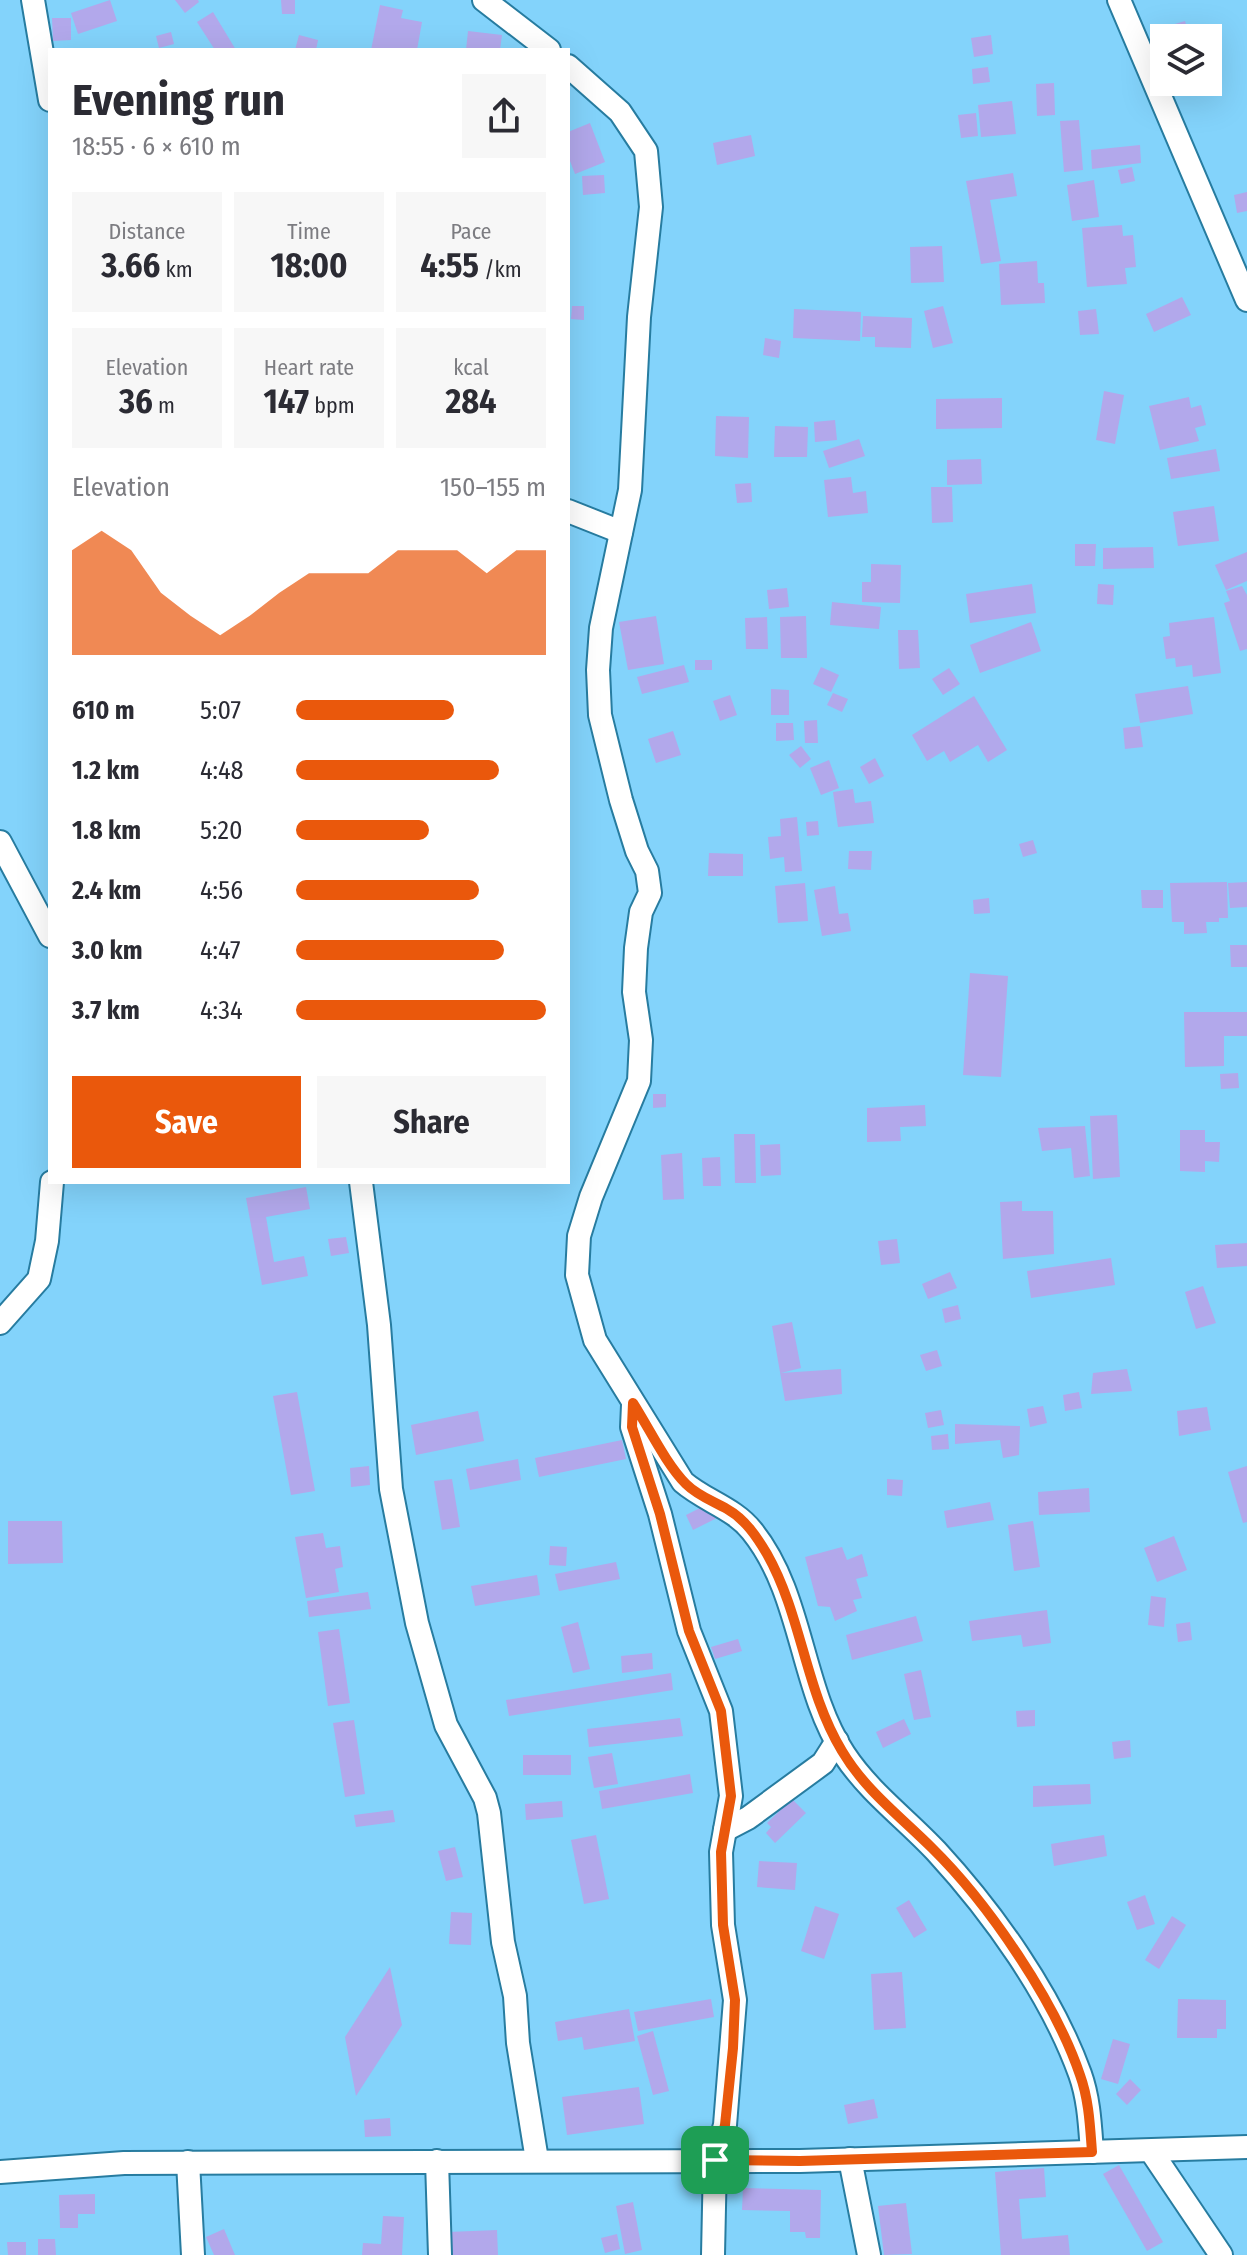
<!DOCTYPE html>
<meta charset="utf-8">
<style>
:root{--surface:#fff;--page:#f7f7f7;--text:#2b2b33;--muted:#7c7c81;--accent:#ea580c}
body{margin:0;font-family:"Fira Sans Condensed",sans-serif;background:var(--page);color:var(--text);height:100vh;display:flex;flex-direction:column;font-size:30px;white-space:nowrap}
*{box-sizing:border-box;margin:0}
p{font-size:26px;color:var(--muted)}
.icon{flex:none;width:44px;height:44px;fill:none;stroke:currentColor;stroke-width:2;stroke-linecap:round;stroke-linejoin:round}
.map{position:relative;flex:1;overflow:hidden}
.details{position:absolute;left:48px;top:48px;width:522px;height:1136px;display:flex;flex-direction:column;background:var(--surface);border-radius:0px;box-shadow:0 8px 32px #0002}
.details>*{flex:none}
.fabs{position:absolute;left:1150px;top:24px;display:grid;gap:16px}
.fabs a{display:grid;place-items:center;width:72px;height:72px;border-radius:0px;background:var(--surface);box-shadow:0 8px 32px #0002;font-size:40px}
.pin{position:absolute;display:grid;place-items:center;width:68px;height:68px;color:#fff;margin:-34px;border-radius:16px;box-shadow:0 4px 12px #0006}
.round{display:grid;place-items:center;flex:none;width:84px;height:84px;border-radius:0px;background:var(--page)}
.headline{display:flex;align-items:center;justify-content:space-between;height:136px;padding:0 24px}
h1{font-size:44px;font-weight:700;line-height:60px}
.figures{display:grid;grid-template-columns:repeat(3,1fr);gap:12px;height:136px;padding:8px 24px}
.figures div{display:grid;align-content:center;border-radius:0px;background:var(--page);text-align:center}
.figures b{font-size:34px;font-weight:700}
.figures small{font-size:22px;font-weight:400}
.figures p{font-size:22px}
.chart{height:224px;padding:16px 24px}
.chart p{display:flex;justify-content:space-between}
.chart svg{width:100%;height:144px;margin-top:8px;fill:var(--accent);opacity:.7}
.button{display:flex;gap:16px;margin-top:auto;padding:16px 24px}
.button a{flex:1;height:92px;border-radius:0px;background:var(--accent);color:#fff;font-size:32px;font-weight:700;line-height:92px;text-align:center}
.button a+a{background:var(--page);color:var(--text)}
ul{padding:0 24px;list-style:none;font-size:26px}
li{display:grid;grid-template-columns:128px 96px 1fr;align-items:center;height:60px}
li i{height:20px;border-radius:10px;background:var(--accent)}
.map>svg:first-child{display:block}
.building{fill:#b2a8eb}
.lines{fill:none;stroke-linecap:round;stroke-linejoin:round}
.minor-casing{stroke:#277ca0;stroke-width:26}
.minor{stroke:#fff;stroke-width:22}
.route-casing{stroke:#fff;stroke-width:16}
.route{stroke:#ea580c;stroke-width:10}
</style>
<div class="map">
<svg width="1247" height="2255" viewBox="0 0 1247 2255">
<rect width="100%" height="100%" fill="#83d3fb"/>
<g class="building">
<polygon points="110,0 117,21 78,34 71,13"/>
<polygon points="175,0 198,0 199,2 185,13"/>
<polygon points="281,0 295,0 295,14 282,14"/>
<polygon points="380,5 403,10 401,18 422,22 417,50 371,50"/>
<polygon points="213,12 236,50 215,50 197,22"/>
<polygon points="52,18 71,18 71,40 53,41"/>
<polygon points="1185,21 1190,38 1164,38 1163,46 1158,29"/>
<polygon points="468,31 502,35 500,50 466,50"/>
<polygon points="171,32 174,44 159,48 156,36"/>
<polygon points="299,35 318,40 316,50 295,50"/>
<polygon points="991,35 993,54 974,57 971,38"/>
<polygon points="988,67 990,82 973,84 972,69"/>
<polygon points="1054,83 1055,115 1037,116 1036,84"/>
<polygon points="1012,101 1016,134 981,137 978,105"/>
<polygon points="976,113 978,136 961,138 958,115"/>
<polygon points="1079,120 1083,170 1064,172 1060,121"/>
<polygon points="590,123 605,162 575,174 568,156 568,132"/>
<polygon points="751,135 755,156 717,165 713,143"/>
<polygon points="1140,145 1141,163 1092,169 1091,150"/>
<polygon points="1132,167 1135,181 1121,184 1118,170"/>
<polygon points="1013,173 1017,196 990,200 1001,261 981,264 966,181"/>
<polygon points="604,175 605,193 583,195 582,176"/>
<polygon points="1094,180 1099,217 1072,221 1067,185"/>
<polygon points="1247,192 1247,211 1237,213 1234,195"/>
<polygon points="1122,225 1123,236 1133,235 1136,267 1125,268 1127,284 1087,287 1082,228"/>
<polygon points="942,246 944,282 911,283 910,247"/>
<polygon points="1037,261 1038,283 1044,283 1045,303 1001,305 999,264"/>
<polygon points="1182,297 1191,315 1154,332 1146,314"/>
<polygon points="572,306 584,306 584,320 571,319"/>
<polygon points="943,306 953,343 933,348 924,311"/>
<polygon points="794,309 861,312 860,341 793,338"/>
<polygon points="1096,309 1099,334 1080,335 1078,311"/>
<polygon points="863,316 912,318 911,348 875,347 875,337 862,337"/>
<polygon points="765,338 781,341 779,358 763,355"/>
<polygon points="1104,391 1124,395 1115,444 1096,440"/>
<polygon points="1189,397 1191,408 1201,405 1206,425 1195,428 1199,441 1160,450 1149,406"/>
<polygon points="1002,398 1002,428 936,429 936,399"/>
<polygon points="716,416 749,417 748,458 715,456"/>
<polygon points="835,420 837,440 815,442 814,422"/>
<polygon points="775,426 808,427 807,457 774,457"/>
<polygon points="859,439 865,456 829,468 823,451"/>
<polygon points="1216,449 1220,471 1171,479 1167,458"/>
<polygon points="981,459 982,484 947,485 947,460"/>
<polygon points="851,477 853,493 866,491 868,513 828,517 824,480"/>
<polygon points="751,483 752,502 737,503 735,484"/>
<polygon points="931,487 952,487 953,522 932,523"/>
<polygon points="1214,506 1219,541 1178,546 1173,512"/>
<polygon points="1075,544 1096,544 1095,566 1075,566"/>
<polygon points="1153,547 1154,568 1103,569 1103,548"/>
<polygon points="1247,552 1247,581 1226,590 1215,565"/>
<polygon points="871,564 901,565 900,603 862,602 862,582 871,582"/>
<polygon points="1032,584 1036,613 970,623 966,594"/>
<polygon points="1098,584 1114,585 1113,605 1097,604"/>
<polygon points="1242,586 1247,595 1247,649 1240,651 1224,603 1230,601 1226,591"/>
<polygon points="787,588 789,607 769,609 767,590"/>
<polygon points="832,602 881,607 879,629 830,625"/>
<polygon points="656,616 664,664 628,670 619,622"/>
<polygon points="806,616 807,658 781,658 780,617"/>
<polygon points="767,617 768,649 746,649 745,618"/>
<polygon points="1214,617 1221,673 1193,677 1192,665 1176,667 1175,658 1166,659 1163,637 1170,636 1169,623"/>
<polygon points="1031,622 1041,651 980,673 970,645"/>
<polygon points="898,630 918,630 920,668 899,669"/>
<rect x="695" y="660" width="17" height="10"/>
<polygon points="684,665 689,682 642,694 637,677"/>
<polygon points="821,667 839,675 831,692 813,684"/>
<polygon points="949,668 960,684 943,695 932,679"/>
<polygon points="1188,686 1193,714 1140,723 1135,694"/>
<polygon points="771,689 789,690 789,715 771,715"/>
<polygon points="833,693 848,699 842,712 827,705"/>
<polygon points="730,695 737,715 720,721 713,701"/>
<polygon points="974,696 1007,750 988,762 978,745 950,762 944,751 927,761 912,735"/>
<polygon points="817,720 818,743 805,743 804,721"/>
<polygon points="776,723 793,723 794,740 776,741"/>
<polygon points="1140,726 1143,747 1125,749 1123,728"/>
<polygon points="673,731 681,755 656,763 648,739"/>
<polygon points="801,746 811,759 800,768 789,755"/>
<polygon points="875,758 884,776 869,784 860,767"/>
<polygon points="829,760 839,788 821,795 810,768"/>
<polygon points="853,789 855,803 871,801 874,823 838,827 833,792"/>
<polygon points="797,817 802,871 785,872 784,857 770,859 768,837 781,836 780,819"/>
<polygon points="818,821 819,835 807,836 806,822"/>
<polygon points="1033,840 1037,853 1023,857 1019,844"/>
<polygon points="849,851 872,851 871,870 848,869"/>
<polygon points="709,853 743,854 743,876 708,876"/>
<polygon points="1227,882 1228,918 1219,918 1219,922 1206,922 1207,933 1184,934 1184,922 1172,922 1170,883"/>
<polygon points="1247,882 1247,907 1230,908 1228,883"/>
<polygon points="805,883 808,921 778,923 775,886"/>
<polygon points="835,886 839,914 848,913 851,931 822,936 814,890"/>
<polygon points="1141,890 1163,890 1163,908 1142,908"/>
<polygon points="989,898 990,913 974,914 973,900"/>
<polygon points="1230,945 1247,945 1247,967 1231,967"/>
<polygon points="970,973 1008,976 1001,1077 963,1075"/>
<polygon points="1184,1012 1247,1012 1247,1036 1224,1036 1224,1066 1185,1067"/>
<polygon points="1238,1073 1239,1088 1221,1089 1220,1074"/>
<polygon points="653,1094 666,1094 666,1107 653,1108"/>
<polygon points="925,1105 926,1126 900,1127 901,1141 867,1142 867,1108"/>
<polygon points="1117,1115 1120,1177 1093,1179 1090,1116"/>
<polygon points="1085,1126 1090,1176 1074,1178 1071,1148 1042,1151 1038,1128"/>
<polygon points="1180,1130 1205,1130 1205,1142 1220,1142 1219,1162 1205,1161 1205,1172 1180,1171"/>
<polygon points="734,1134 755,1134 756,1183 735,1183"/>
<polygon points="780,1144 781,1175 761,1176 760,1145"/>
<polygon points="682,1153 684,1199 663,1200 661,1155"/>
<polygon points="720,1157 721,1186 703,1186 702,1158"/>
<polygon points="306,1187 310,1209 266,1217 274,1262 304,1256 308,1276 262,1285 246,1198"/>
<polygon points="1022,1201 1022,1211 1053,1211 1054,1254 1003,1259 1000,1202"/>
<polygon points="346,1237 349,1253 331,1256 328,1239"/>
<polygon points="897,1239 900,1263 881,1265 878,1241"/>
<polygon points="1247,1243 1247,1266 1217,1268 1215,1245"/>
<polygon points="1111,1258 1115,1285 1031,1298 1027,1271"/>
<polygon points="950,1272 957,1288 928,1299 922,1284"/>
<polygon points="1203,1286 1216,1323 1196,1329 1185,1292"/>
<polygon points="958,1305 961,1319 945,1323 942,1309"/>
<polygon points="792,1322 801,1368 781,1373 841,1369 842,1394 785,1401 772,1326"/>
<polygon points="937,1350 942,1366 926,1371 920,1355"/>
<polygon points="1127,1369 1132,1391 1091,1394 1093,1373"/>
<polygon points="297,1392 315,1491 291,1495 273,1396"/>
<polygon points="1079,1392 1082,1408 1065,1411 1063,1395"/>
<polygon points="1043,1406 1047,1423 1030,1427 1027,1409"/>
<polygon points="1207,1407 1211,1430 1179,1436 1177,1411"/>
<polygon points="941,1410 944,1425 928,1428 925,1413"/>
<polygon points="478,1411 484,1441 416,1455 411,1425"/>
<polygon points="955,1424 1020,1426 1019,1455 1003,1458 1000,1440 955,1444"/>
<polygon points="948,1434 949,1449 932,1450 931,1436"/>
<polygon points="622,1440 626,1459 539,1477 535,1458"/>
<polygon points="518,1459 521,1480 470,1490 466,1469"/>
<polygon points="369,1466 370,1485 351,1487 350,1468"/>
<polygon points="1247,1466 1247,1522 1243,1523 1228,1472"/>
<polygon points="452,1479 460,1527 442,1530 434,1481"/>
<polygon points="887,1479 903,1480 902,1496 887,1495"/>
<polygon points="1089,1488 1090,1512 1039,1515 1038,1492"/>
<polygon points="990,1502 994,1520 947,1528 944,1511"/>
<polygon points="710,1503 717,1518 693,1530 686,1515"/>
<polygon points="8,1521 62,1521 63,1563 8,1564"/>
<polygon points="1033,1521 1040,1567 1014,1571 1008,1525"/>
<polygon points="323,1533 326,1548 340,1546 343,1567 335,1569 339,1592 306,1598 295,1537"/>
<polygon points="1174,1536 1187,1570 1157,1582 1144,1548"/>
<polygon points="550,1546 567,1547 566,1566 549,1565"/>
<polygon points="842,1547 847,1560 862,1554 868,1576 856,1579 862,1598 853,1600 857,1611 835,1621 830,1607 818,1606 805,1557"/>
<polygon points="616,1562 620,1579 559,1591 555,1574"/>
<polygon points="537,1575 540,1595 475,1606 471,1586"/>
<polygon points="368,1592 371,1609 309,1617 307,1601"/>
<polygon points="1151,1596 1166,1598 1164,1627 1148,1625"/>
<polygon points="1047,1610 1051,1643 1023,1647 1021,1635 972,1641 969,1621"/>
<polygon points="916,1616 923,1641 852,1660 846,1635"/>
<polygon points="578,1622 590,1669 573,1673 561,1627"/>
<polygon points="1190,1622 1192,1640 1178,1642 1176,1624"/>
<polygon points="339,1629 350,1703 328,1706 318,1632"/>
<polygon points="738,1639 742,1651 715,1659 711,1647"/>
<polygon points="652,1653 653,1669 622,1673 621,1656"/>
<polygon points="921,1670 931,1717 914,1720 904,1674"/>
<polygon points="671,1673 673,1690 509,1716 506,1700"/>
<polygon points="1035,1710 1035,1726 1017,1727 1016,1711"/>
<polygon points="680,1718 683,1736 589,1747 587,1729"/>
<polygon points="904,1719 911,1734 883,1748 876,1732"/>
<polygon points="354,1720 365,1794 345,1797 333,1723"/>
<polygon points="1130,1740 1131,1757 1114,1759 1112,1742"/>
<polygon points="612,1753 618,1784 594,1788 588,1757"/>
<rect x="523" y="1755" width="48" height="20"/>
<polygon points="690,1774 693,1793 602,1809 599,1791"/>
<polygon points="1090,1784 1091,1804 1033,1807 1033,1786"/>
<polygon points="792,1799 806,1813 775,1843 766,1833 771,1827 767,1823"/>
<polygon points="562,1801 563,1817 526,1820 525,1804"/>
<polygon points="393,1810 395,1822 356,1827 354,1815"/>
<polygon points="596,1835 609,1899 584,1904 571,1840"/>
<polygon points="1104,1835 1107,1856 1054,1866 1051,1844"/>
<polygon points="455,1847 463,1877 446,1881 438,1851"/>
<polygon points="759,1861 797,1863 795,1890 757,1887"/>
<polygon points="1145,1895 1155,1924 1137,1930 1127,1902"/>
<polygon points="909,1900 927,1930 914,1938 896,1908"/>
<polygon points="815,1906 839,1914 824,1959 801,1951"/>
<polygon points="451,1912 472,1913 471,1945 449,1944"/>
<polygon points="1172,1916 1186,1925 1159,1969 1145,1960"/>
<polygon points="390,1967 402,2025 356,2096 345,2037"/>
<polygon points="902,1972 906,2028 874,2030 871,1974"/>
<polygon points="711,1999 714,2017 638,2031 634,2012"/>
<polygon points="1178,1999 1226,2000 1226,2029 1217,2029 1217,2038 1177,2038"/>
<polygon points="629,2009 635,2041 584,2050 582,2037 558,2041 555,2022"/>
<polygon points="653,2031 669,2091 653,2095 637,2036"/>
<polygon points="1113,2039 1130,2044 1118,2084 1101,2079"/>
<polygon points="1130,2079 1141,2090 1127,2105 1116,2094"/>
<polygon points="639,2087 644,2124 567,2135 562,2097"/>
<polygon points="874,2099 878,2118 848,2124 844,2105"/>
<polygon points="390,2118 391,2136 365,2137 364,2120"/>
<polygon points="1119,2165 1163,2242 1147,2251 1103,2174"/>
<polygon points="1044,2168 1046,2197 1019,2199 1022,2239 1068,2235 1070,2255 1001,2255 995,2172"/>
<polygon points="743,2188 821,2190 820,2238 806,2238 805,2232 790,2232 790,2211 742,2210"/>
<polygon points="95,2194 95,2214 78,2214 78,2228 60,2228 59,2195"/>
<polygon points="633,2202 642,2250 625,2254 616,2206"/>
<polygon points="906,2203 912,2254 884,2255 878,2206"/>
<polygon points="383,2216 404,2217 402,2255 362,2255 363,2243 381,2244"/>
<polygon points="224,2229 235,2255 214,2255 206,2237"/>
<polygon points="497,2230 498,2255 448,2255 448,2232"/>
<polygon points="617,2234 620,2249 605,2253 601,2238"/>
<polygon points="38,2239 55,2239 56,2255 38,2255"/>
<polygon points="7,2242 26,2242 26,2255 8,2255"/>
</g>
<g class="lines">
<g class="minor-casing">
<g id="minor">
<polyline points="33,0 50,100"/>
<polyline points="484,0 549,50"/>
<polyline points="1119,0 1247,300"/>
<path d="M568,66L620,112L646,151L651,207L639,317L630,490L601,628L598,670L600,715L621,800L637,851L647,871L650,893L641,912L636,948L634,992L641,1040L639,1081L591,1197L579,1236L577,1275L595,1340L683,1482C705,1501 734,1508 752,1531C803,1594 800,1687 844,1754C869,1792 905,1818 936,1851C993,1913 1051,1994 1080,2074C1089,2099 1090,2126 1092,2152"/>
<polyline points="568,511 621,532"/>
<polyline points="0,842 50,936"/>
<polyline points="361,1182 379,1325 391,1489 417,1623 446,1725 485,1798 489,1813 503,1942 515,1996 518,2043 537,2160"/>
<polyline points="0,1323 39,1279 47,1241 52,1182"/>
<polyline points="633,1405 632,1427 660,1514 689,1631 721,1711 731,1796 721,1852 723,1925 735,2000 725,2125 715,2160 713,2255"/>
<polyline points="725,1830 748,1818 823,1763 837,1741"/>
<polyline points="1151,2151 1221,2255"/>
<polyline points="850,2159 869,2255"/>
<polyline points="437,2161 440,2255"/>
<polyline points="188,2162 193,2255"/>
<polyline points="0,2172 124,2163 800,2161 1247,2147"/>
</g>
</g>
<use href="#minor" class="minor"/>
</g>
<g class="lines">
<g class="route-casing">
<path id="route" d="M633,1403C649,1428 666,1464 686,1484C698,1496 713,1501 727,1509C745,1519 757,1537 767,1554C802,1616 805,1690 842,1751C865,1790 901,1817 932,1848C988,1903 1055,2001 1080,2075C1089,2100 1090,2126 1092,2152L800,2161L715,2160L725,2125L733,2048L735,2000L723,1925L721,1852L731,1796L721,1711L689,1631L660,1514L632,1427Z"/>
</g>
<use href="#route" class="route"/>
</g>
</svg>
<div class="fabs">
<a><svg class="icon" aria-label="layers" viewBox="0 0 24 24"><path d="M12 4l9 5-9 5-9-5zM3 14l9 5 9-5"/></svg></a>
</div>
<div class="pin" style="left:715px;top:2160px;background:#1e9e55"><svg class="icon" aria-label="arrive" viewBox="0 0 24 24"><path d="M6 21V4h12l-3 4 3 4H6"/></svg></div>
<section class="details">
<div class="headline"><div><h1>Evening run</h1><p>18:55 · 6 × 610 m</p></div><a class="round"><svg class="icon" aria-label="share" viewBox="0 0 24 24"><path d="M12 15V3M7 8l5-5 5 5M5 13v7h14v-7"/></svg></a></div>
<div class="figures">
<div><p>Distance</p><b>3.66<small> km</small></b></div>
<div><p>Time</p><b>18:00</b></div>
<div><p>Pace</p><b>4:55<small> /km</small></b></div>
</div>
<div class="figures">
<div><p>Elevation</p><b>36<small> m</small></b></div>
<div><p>Heart rate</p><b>147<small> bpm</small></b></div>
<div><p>kcal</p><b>284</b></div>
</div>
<div class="chart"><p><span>Elevation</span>150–155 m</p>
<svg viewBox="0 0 160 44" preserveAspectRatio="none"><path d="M0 44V12L10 6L20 12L30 25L40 32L50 38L60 32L70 25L80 19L90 19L100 19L110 12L120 12L130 12L140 19L150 12L160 12V44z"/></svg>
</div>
<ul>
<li><b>610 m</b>5:07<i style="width:63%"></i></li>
<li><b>1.2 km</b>4:48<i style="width:81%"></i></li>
<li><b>1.8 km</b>5:20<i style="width:53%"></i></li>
<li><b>2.4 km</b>4:56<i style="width:73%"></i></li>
<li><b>3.0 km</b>4:47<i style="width:83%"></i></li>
<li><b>3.7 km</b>4:34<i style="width:100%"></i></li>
</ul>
<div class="button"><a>Save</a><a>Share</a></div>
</section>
</div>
